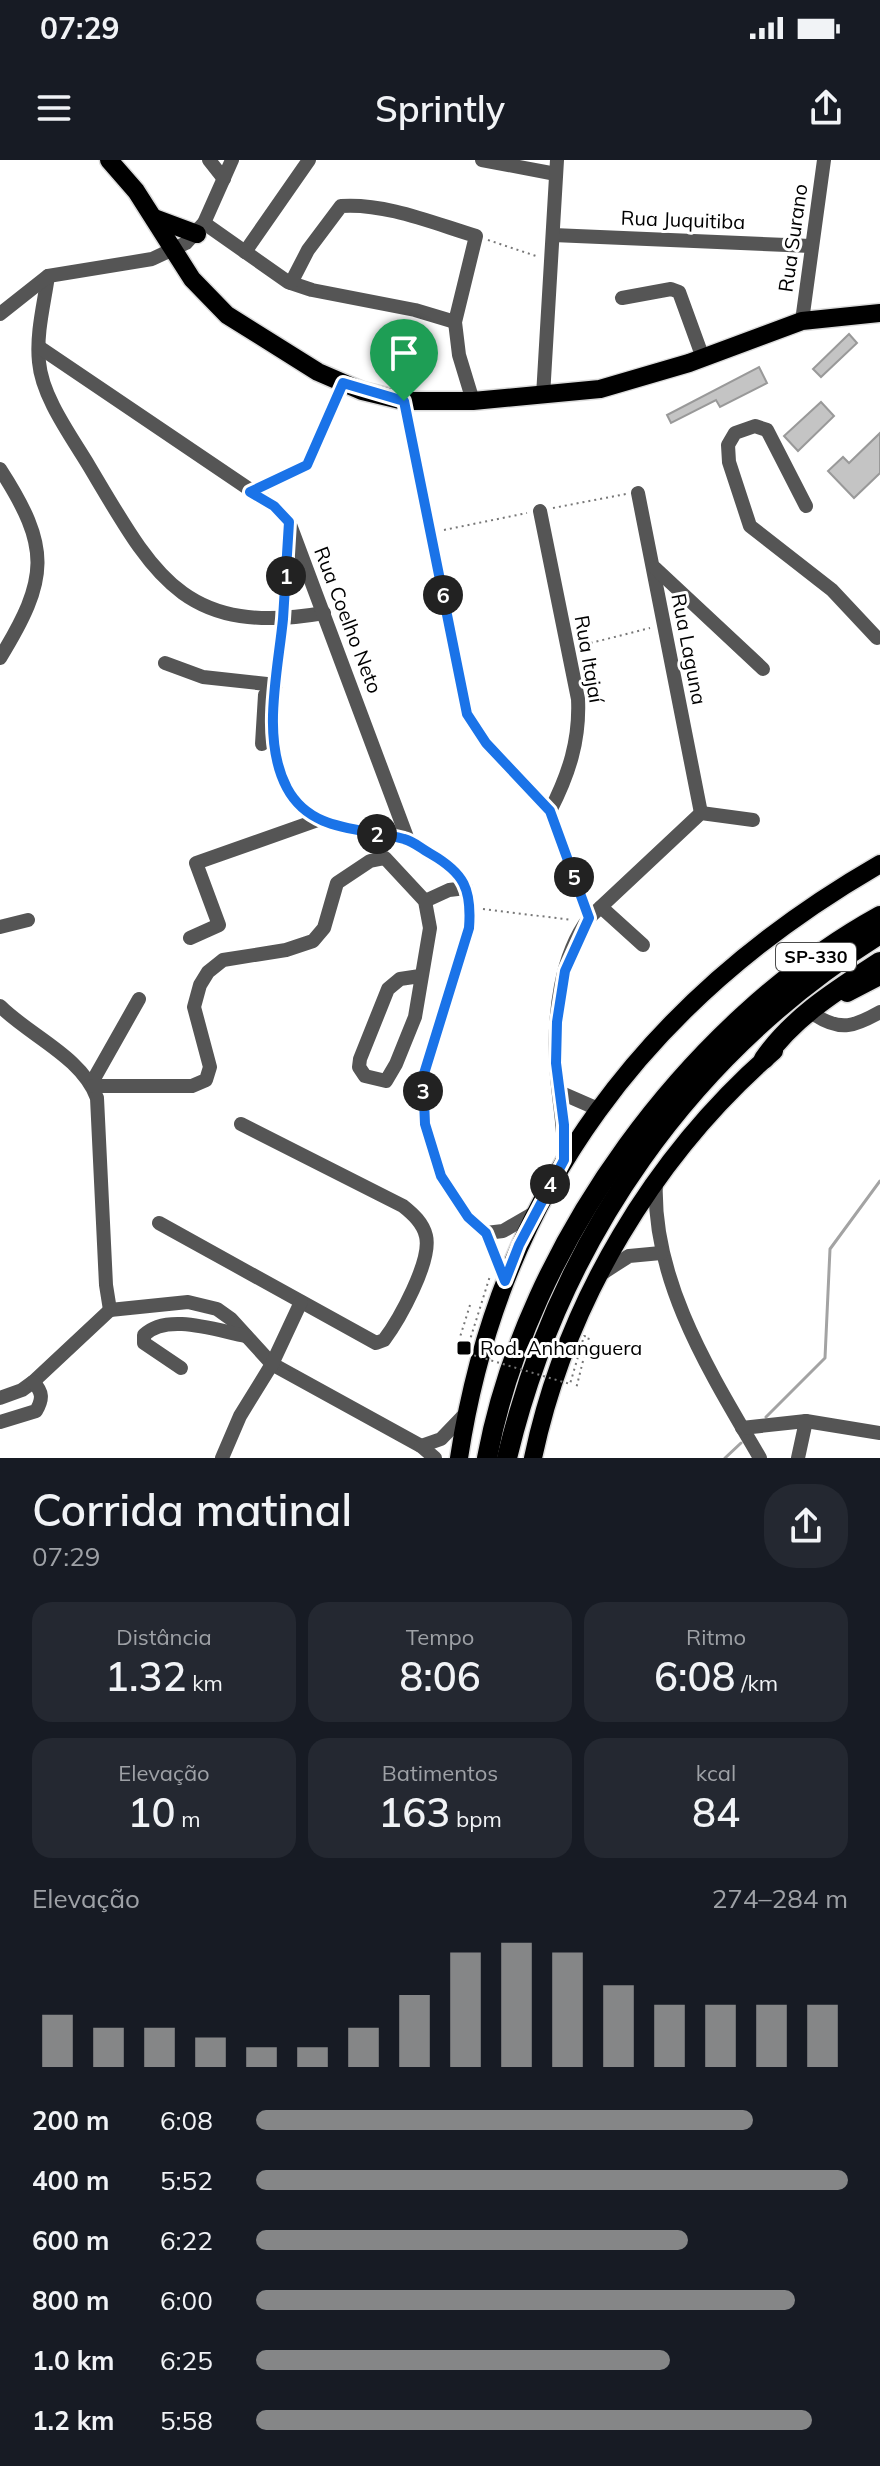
<!DOCTYPE html>
<html lang="pt">
<meta charset="utf-8">
<style>
:root{--surface:#171b24;--page:#242831;--text:#f1f3f6;--muted:#9ea1a6;--accent:#858687}
body{margin:0;font-family:Mulish,sans-serif;background:var(--page);color:var(--text);height:100vh;display:flex;flex-direction:column;font-size:30px;white-space:nowrap}
*{box-sizing:border-box;margin:0}
p{font-size:26px;color:var(--muted)}
.icon{flex:none;width:44px;height:44px;fill:none;stroke:currentColor;stroke-width:2;stroke-linecap:round;stroke-linejoin:round}
.map{position:relative;height:1298px;overflow:hidden}
.drawer{display:flex;flex-direction:column;background:var(--surface);flex:1}
.drawer>*{flex:none}
.pin{position:absolute;display:grid;place-items:center;width:68px;height:68px;color:#fff;margin:-82px -34px;border-radius:50% 50% 50% 0;rotate:-45deg;box-shadow:0 0 8px #0007}
.pin .icon{rotate:45deg}
.km{position:absolute;width:40px;height:40px;margin:-20px;border-radius:50%;background:#222;color:#fff;font-size:22px;line-height:40px;text-align:center}
.round{display:grid;place-items:center;flex:none;width:84px;height:84px;border-radius:32px;background:var(--page)}
.summary{display:flex;align-items:center;justify-content:space-between;height:136px;padding:0 32px}
h1{font-size:44px;font-weight:600;line-height:60px}
.figures{display:grid;grid-template-columns:repeat(3,1fr);gap:12px;height:136px;padding:8px 32px}
.figures div{display:grid;align-content:center;border-radius:20px;background:var(--page);text-align:center}
.figures b{font-size:40px;font-weight:600}
.figures small{font-size:22px;font-weight:400}
.figures p{font-size:22px}
.chart{height:224px;padding:16px 32px}
.chart p{display:flex;justify-content:space-between}
.chart svg{width:100%;height:144px;margin-top:8px;stroke:var(--accent);stroke-width:6}
ul{padding:0 32px;list-style:none;font-size:26px}
li{display:grid;grid-template-columns:128px 96px 1fr;align-items:center;height:60px}
li i{height:20px;border-radius:10px;background:var(--accent)}
.status{display:flex;justify-content:space-between;align-items:center;height:56px;padding:0 40px;background:var(--surface);direction:ltr}
.status svg{height:22px;fill:currentColor}
header{display:flex;justify-content:space-between;align-items:center;height:104px;padding:0 32px;background:var(--surface);font-size:36px;font-weight:600}
.map>svg:first-child{display:block}
.lines{fill:none;stroke-linecap:round;stroke-linejoin:round}
.stream{stroke:#a3a3a3;stroke-width:3}
.building{fill:#c4c4c4;stroke:#999;stroke-width:2}
.major-casing{stroke:#dbdbdb;stroke-width:21}
.highway-casing{stroke:#dbdbdb;stroke-width:23}
.path{stroke:#777;stroke-width:2;stroke-dasharray:2 4;stroke-linecap:butt}
.minor{stroke:#555;stroke-width:14}
.major{stroke:#000;stroke-width:18}
.highway{stroke:#000;stroke-width:20}
.path-bridge{stroke:#777;stroke-width:2;stroke-dasharray:2 4;stroke-linecap:butt}
.route-casing{stroke:#fff;stroke-width:16}
.route{stroke:#1a73e8;stroke-width:10}
.poi-dot{fill:#000;stroke:#fff;stroke-width:3}
.labels{text-anchor:middle;stroke-width:6;stroke-linejoin:round;paint-order:stroke}
.shield{fill:#fff;stroke:#4c4c4c;stroke-width:2}
.shield-label{font-size:18px;font-weight:bold;fill:#000}
.street-label{font-size:20px;fill:#000;stroke:#fff}
.poi-label{font-size:20px;fill:#000;stroke:#fff;text-anchor:start}
</style>
<div class="status"><b>07:29</b><svg viewBox="0 0 49 12"><path d="M0 12V9h3v3zM5 12V6h3v6zM10 12V3h3v9zM15 12V0h3v12zM26 1h20v11H26zM47 4h2v5h-2z"/></svg></div>
<header><svg class="icon" aria-label="menu" viewBox="0 0 24 24"><path d="M4 6h16M4 12h16M4 18h16"/></svg>Sprintly<svg class="icon" aria-label="share" viewBox="0 0 24 24"><path d="M12 15V3M7 8l5-5 5 5M5 13v7h14v-7"/></svg></header>
<div class="map">
<svg width="880" height="1298" viewBox="0 0 880 1298">
<rect width="100%" height="100%" fill="#fff"/>
<g class="lines">
<g class="stream">
<polyline points="766,1257 825,1198 830,1089 880,1021"/>
<polyline points="725,1298 741,1283"/>
</g>
</g>
<g class="building">
<polygon points="849,174 857,183 821,217 813,209"/>
<polygon points="759,207 767,223 720,247 716,240 671,263 667,255"/>
<polygon points="821,242 834,256 798,291 784,276"/>
<polygon points="880,273 880,313 854,338 828,311 843,297 849,303"/>
</g>
<g class="lines">
<g class="major-casing">
<g id="major">
<polyline points="109,0 136,31 192,119 227,155 318,212 362,231 404,241 473,241 600,229 689,203 802,161 880,153"/>
<polyline points="154,58 197,74"/>
<polyline points="847,833 880,816"/>
<path d="M459,1298C499,1032 649,837 880,704"/>
<path d="M533,1298C566,1142 654,995 774,891"/>
</g>
</g>
<g class="highway-casing">
<g id="highway">
<path d="M764,899C793,857 837,830 880,802"/>
<path d="M487,1298C527,1084 690,861 880,756"/>
<path d="M507,1298C559,1080 689,893 880,774"/>
</g>
</g>
<g class="path">
<polyline points="488,80 539,97"/>
<polyline points="266,324 307,305 338,235"/>
<polyline points="553,348 626,334"/>
<polyline points="444,370 527,353"/>
<polyline points="579,486 650,468"/>
<polyline points="483,749 572,760"/>
<polyline points="469,1183 490,1116"/>
</g>
<g class="minor">
<polyline points="209,0 224,19"/>
<polyline points="482,0 556,14"/>
<polyline points="204,63 288,122 312,130 415,150 455,162"/>
<polyline points="553,75 811,86"/>
<polyline points="245,92 309,0"/>
<path d="M48,116C44,144 36,174 39,202C42,237 71,276 89,306C154,415 183,477 324,453"/>
<path d="M291,123L308,90L341,46C386,43 433,63 476,76L455,162L459,195L473,241"/>
<polyline points="622,138 671,129 679,132 703,198"/>
<polyline points="0,154 48,116 152,99 186,83 204,63 232,0"/>
<polyline points="802,161 824,0"/>
<polyline points="39,187 274,346 289,362 408,680"/>
<polyline points="543,236 557,0"/>
<path d="M404,241L467,554L486,583L550,651L589,758C560,796 554,855 556,901C557,934 565,966 564,1000"/>
<path d="M0,309C51,388 49,418 0,498"/>
<polyline points="638,333 701,653"/>
<polyline points="806,346 767,270 755,266 735,273 728,285 729,302 750,366 832,430 877,478"/>
<path d="M540,351L578,539C580,580 569,614 550,651"/>
<path d="M289,362C287,395 285,427 283,459C278,512 261,579 287,628C311,673 361,667 404,679C413,681 422,689 430,694C464,713 472,729 469,768L423,917L425,964L441,1016L468,1057L486,1073L505,1121"/>
<polyline points="655,408 763,509"/>
<polyline points="165,503 203,517 276,525"/>
<polyline points="262,584 265,535 276,525"/>
<polyline points="425,741 449,730 466,728"/>
<polyline points="601,747 643,785"/>
<polyline points="589,758 701,653 753,660"/>
<polyline points="0,767 28,760"/>
<polyline points="190,778 219,765 196,703 318,660"/>
<path d="M0,846C30,876 82,897 97,938L106,1125L110,1150"/>
<path d="M815,855C841,872 855,866 880,852"/>
<polyline points="91,924 139,839"/>
<polyline points="93,926 192,926 206,920 210,907 194,847 200,825 208,812 223,800 286,790 313,781 324,768 337,723 370,701 385,698 425,741 430,768 415,857 396,904 386,921 365,916 359,907 360,899 388,829 400,819 420,816"/>
<polyline points="559,932 598,949"/>
<path d="M656,1020C651,1120 711,1214 760,1298"/>
<path d="M159,1063L376,1183L384,1180C399,1160 432,1101 426,1076C423,1063 413,1054 403,1046L241,964"/>
<polyline points="486,1073 503,1071 534,1053"/>
<polyline points="601,1114 629,1096 661,1093"/>
<polyline points="110,1150 188,1142 217,1149 231,1159 272,1204 421,1286 435,1298"/>
<path d="M181,1208L144,1183V1175C167,1152 218,1171 246,1176"/>
<polyline points="0,1238 22,1230 33,1222 110,1150"/>
<path d="M0,1262L36,1251C43,1239 43,1232 33,1222"/>
<polyline points="742,1268 806,1261 880,1273"/>
<polyline points="421,1286 441,1279 466,1253"/>
<polyline points="222,1298 240,1256 272,1204 301,1142"/>
<polyline points="798,1298 806,1261"/>
</g>
<use href="#major" class="major"/>
<use href="#highway" class="highway"/>
<polyline class="path-bridge" points="470,1145 456,1190 570,1224 584,1176 589,1177 576,1229"/>
</g>
<g class="lines">
<g class="route-casing">
<path id="route" d="M343,223L404,241L467,554L486,583L550,651L589,758L565,811L557,862L556,903L564,965V1000L519,1085L505,1121L486,1073L468,1057L441,1016L425,964L423,917L469,768C472,729 464,713 431,694C422,689 413,681 404,679C361,667 311,673 287,628C261,579 278,511 283,459C285,427 287,395 289,362L274,346L250,332L307,305Z"/>
</g>
<use href="#route" class="route"/>
</g>
<rect class="poi-dot" x="456" y="1180" width="16" height="16" rx="4"/>
<g class="labels">
<rect class="shield" x="776" y="783" width="80" height="28" rx="6"/>
<g class="shield-label">
<text x="816" y="803">SP-330</text>
</g>
<g class="street-label">
<text transform="translate(683 60) rotate(2)" y="7">Rua Juquitiba</text>
<text transform="translate(793 78) rotate(-82)" y="7">Rua Surano</text>
<text transform="translate(348 460) rotate(69)" y="7">Rua Coelho Neto</text>
<text transform="translate(689 489) rotate(79)" y="7">Rua Laguna</text>
<text transform="translate(589 499) rotate(80)" y="7">Rua Itajaí</text>
</g>
<g class="poi-label">
<text x="480" y="1195">Rod. Anhanguera</text>
</g>
</g>
</svg>
<div class="pin" style="left:404px;top:241px;background:#1e9e55"><svg class="icon" aria-label="arrive" viewBox="0 0 24 24"><path d="M6 21V4h12l-3 4 3 4H6"/></svg></div>
<b class="km" style="left:286px;top:416px">1</b>
<b class="km" style="left:377px;top:674px">2</b>
<b class="km" style="left:423px;top:931px">3</b>
<b class="km" style="left:550px;top:1024px">4</b>
<b class="km" style="left:574px;top:717px">5</b>
<b class="km" style="left:443px;top:435px">6</b>
</div>
<section class="drawer">
<div class="summary"><div><h1>Corrida matinal</h1><p>07:29</p></div><a class="round"><svg class="icon" aria-label="share" viewBox="0 0 24 24"><path d="M12 15V3M7 8l5-5 5 5M5 13v7h14v-7"/></svg></a></div>
<div class="figures">
<div><p>Distância</p><b>1.32<small> km</small></b></div>
<div><p>Tempo</p><b>8:06</b></div>
<div><p>Ritmo</p><b>6:08<small> /km</small></b></div>
</div>
<div class="figures">
<div><p>Elevação</p><b>10<small> m</small></b></div>
<div><p>Batimentos</p><b>163<small> bpm</small></b></div>
<div><p>kcal</p><b>84</b></div>
</div>
<div class="chart"><p><span>Elevação</span>274–284 m</p>
<svg viewBox="0 0 160 44" preserveAspectRatio="none"><path d="M5 44V28M15 44V32M25 44V32M35 44V35M45 44V38M55 44V38M65 44V32M75 44V22M85 44V9M95 44V6M105 44V9M115 44V19M125 44V25M135 44V25M145 44V25M155 44V25"/></svg>
</div>
<ul>
<li><b>200 m</b>6:08<i style="width:84%"></i></li>
<li><b>400 m</b>5:52<i style="width:100%"></i></li>
<li><b>600 m</b>6:22<i style="width:73%"></i></li>
<li><b>800 m</b>6:00<i style="width:91%"></i></li>
<li><b>1.0 km</b>6:25<i style="width:70%"></i></li>
<li><b>1.2 km</b>5:58<i style="width:94%"></i></li>
</ul>
</section>
